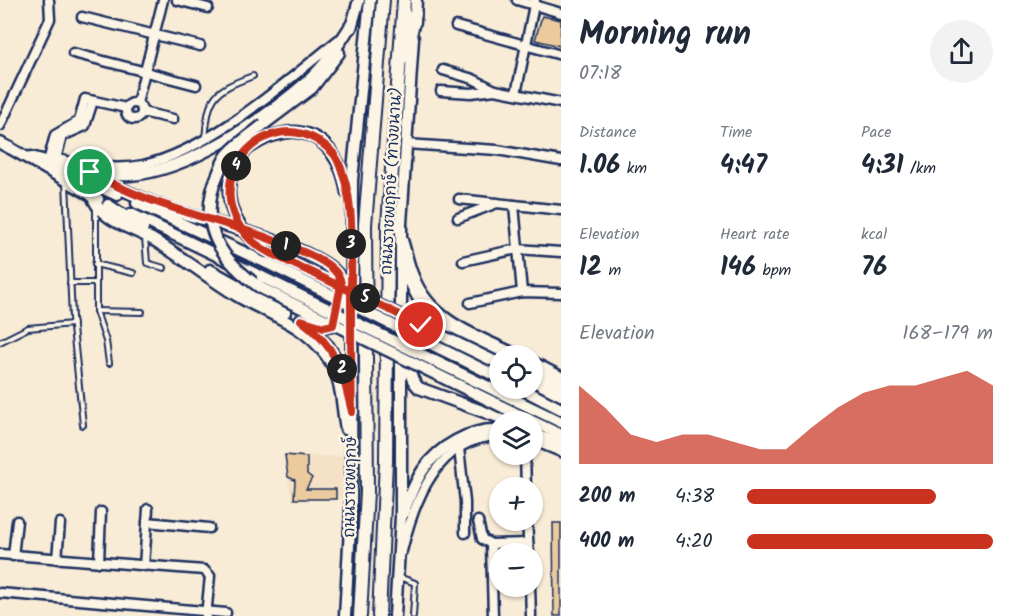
<!DOCTYPE html>
<meta charset="utf-8">
<style>
:root{--surface:#fff;--page:#f2f2f3;--text:#1f2937;--muted:#747a83;--accent:#c8321e}
body{margin:0;font-family:Kalam,"Playpen Sans Thai",sans-serif;background:var(--page);color:var(--text);height:100vh;display:flex;flex-direction:column;font-size:22px;white-space:nowrap}
*{box-sizing:border-box;margin:0}
p{font-size:20px;color:var(--muted)}
.icon{flex:none;width:33px;height:33px;fill:none;stroke:currentColor;stroke-width:2;stroke-linecap:round;stroke-linejoin:round}
.map{position:relative;flex:1;overflow:hidden}
.details{display:flex;flex-direction:column;background:var(--surface);width:450px}
.details>*{flex:none}
.controls{position:absolute;left:489px;top:345px;display:grid;gap:12px}
.controls a{display:grid;place-items:center;width:54px;height:54px;border-radius:50%;background:var(--surface);box-shadow:0 2px 4px #0004;font-size:30px}
.pin{position:absolute;display:grid;place-items:center;width:51px;height:51px;color:#fff;margin:-26px;border:3px solid #fff;border-radius:50%;box-shadow:0 2px 6px #0007}
.km{position:absolute;width:30px;height:30px;margin:-15px;border-radius:50%;background:#222;color:#fff;font-size:16px;line-height:30px;text-align:center}
.round{display:grid;place-items:center;flex:none;width:63px;height:63px;border-radius:32px;background:var(--page)}
.headline{display:flex;align-items:center;justify-content:space-between;height:102px;padding:0 18px}
h1{font-size:33px;font-weight:700;line-height:45px}
.metrics{display:grid;grid-template-columns:repeat(3,1fr);gap:9px;height:102px;padding:6px 18px}
.metrics div{display:grid;align-content:center}
.metrics b{font-size:26px;font-weight:700}
.metrics small{font-size:16px;font-weight:400}
.metrics p{font-size:16px}
.chart{height:168px;padding:12px 18px}
.chart p{display:flex;justify-content:space-between}
.chart svg{width:100%;height:108px;margin-top:6px;fill:var(--accent);opacity:.7}
ul{padding:0 18px;list-style:none;font-size:20px}
li{display:grid;grid-template-columns:96px 72px 1fr;align-items:center;height:45px}
li i{height:15px;border-radius:8px;background:var(--accent)}
main{display:flex;flex:1;min-height:0}
.map>svg:first-child{display:block}
.built{fill:#f5e2c6}
.building{fill:#ebca9d;stroke:#1b2f5e;stroke-width:1.5}
.lines{fill:none;stroke-linecap:round;stroke-linejoin:round}
.service-casing{stroke:#1b2f5e;stroke-width:8}
.minor-casing{stroke:#1b2f5e;stroke-width:13}
.tertiary-casing{stroke:#1b2f5e;stroke-width:15}
.secondary-casing{stroke:#1b2f5e;stroke-width:15}
.primary-casing{stroke:#1b2f5e;stroke-width:16}
.service{stroke:#fcf5e5;stroke-width:4}
.minor{stroke:#fcf5e5;stroke-width:8}
.tertiary{stroke:#fcf5e5;stroke-width:10}
.secondary{stroke:#fcf5e5;stroke-width:10}
.primary{stroke:#fcf5e5;stroke-width:12}
.secondary-bridge-casing{stroke:#1b2f5e;stroke-width:15;stroke-linecap:butt}
.secondary-bridge{stroke:#fcf5e5;stroke-width:10}
.route-casing{stroke:#fff;stroke-width:12}
.route{stroke:#c8321e;stroke-width:8}
.labels{text-anchor:middle;stroke-width:5;stroke-linejoin:round;paint-order:stroke}
.street-label{font-size:16px;fill:#1b2f5e;stroke:#fcf5e5}
</style>
<main>
<div class="map">
<svg width="561" height="616" viewBox="0 0 561 616">
<rect width="100%" height="100%" fill="#f9ecd7"/>
<filter id="ink" filterUnits="userSpaceOnUse"><feTurbulence type="fractalNoise" baseFrequency=".0167" numOctaves="2"/><feDisplacementMap in="SourceGraphic" scale="12" xChannelSelector="R" yChannelSelector="G"/><feConvolveMatrix kernelMatrix="1 2 1 2 8 2 1 2 1" color-interpolation-filters="sRGB"/></filter>
<g filter="url(#ink)">
<polygon class="built" points="283,455 343,456 342,499 292,500"/>
<g class="building">
<polygon points="542,16 561,20 560,46 535,40"/>
<polygon points="285,455 307,457 307,474 312,478 306,489 336,489 336,499 294,499 295,480 288,477"/>
<polygon points="553,523 561,523 561,616 554,616"/>
</g>
<g class="lines">
<g class="service-casing">
<g id="service">
<path d="M205,139C209,96 212,91 253,76"/>
<polyline points="66,182 72,318 83,425"/>
<polyline points="96,210 96,311 106,341 109,363"/>
<polyline points="145,237 147,263 164,268"/>
<polyline points="95,264 133,273"/>
<polyline points="70,283 95,283"/>
<polyline points="96,311 142,312"/>
<polyline points="0,342 28,328 73,324"/>
<polyline points="399,577 415,583 413,616"/>
</g>
</g>
<g class="minor-casing">
<g id="minor">
<polyline points="177,0 208,8"/>
<polyline points="517,0 561,13"/>
<polyline points="82,17 200,46"/>
<polyline points="456,26 561,55"/>
<polyline points="73,53 196,85"/>
<polyline points="443,70 473,79 495,90"/>
<polyline points="441,91 471,93 495,90 561,103"/>
<polyline points="516,94 535,0"/>
<circle cx="134" cy="111" r="8"/>
<polyline points="137,103 163,0"/>
<polyline points="142,112 173,119"/>
<polyline points="0,126 50,19 49,0"/>
<polyline points="406,144 497,150 561,161"/>
<polyline points="49,158 55,135 79,121 85,99 126,108"/>
<polyline points="56,159 62,136 85,126 93,101"/>
<path d="M57,159C84,165 115,171 143,165C209,151 286,82 338,40"/>
<polyline points="459,199 561,210"/>
<polyline points="514,205 522,292"/>
<polyline points="458,218 497,203"/>
<path d="M403,240C407,252 409,265 414,276C431,322 480,336 521,356"/>
<polyline points="463,261 517,249 561,252"/>
<polyline points="470,303 522,292 561,293"/>
<polyline points="532,361 561,376"/>
<polyline points="532,440 561,452"/>
<polyline points="459,448 465,502 465,533"/>
<polyline points="525,454 526,488"/>
<polyline points="527,520 529,554"/>
<polyline points="478,521 482,539 491,544"/>
<polyline points="147,522 209,528"/>
<path d="M402,551C414,501 437,437 500,436"/>
<polyline points="0,554 204,570 210,576 206,616"/>
<polyline points="13,556 17,521"/>
<polyline points="57,559 60,523"/>
<polyline points="99,562 101,512"/>
<polyline points="144,566 148,509"/>
<polyline points="530,586 531,616"/>
<polyline points="0,593 226,613"/>
<polyline points="493,616 491,544 528,543"/>
</g>
</g>
<g class="tertiary-casing">
<polyline id="tertiary" points="0,143 10,148"/>
</g>
<g class="secondary-casing">
<g id="secondary">
<polyline points="415,22 416,0"/>
<polyline points="351,28 359,0"/>
<polyline points="264,124 312,88 339,53"/>
<path d="M268,137C276,135 287,131 296,132C328,135 343,165 347,193"/>
<polyline points="10,148 98,199"/>
<path d="M31,157C63,165 96,177 130,175C190,171 264,119 309,80C327,64 340,42 353,22"/>
<polyline points="60,169 117,195"/>
<path d="M95,175C120,190 147,201 175,211C207,221 332,250 341,280L333,325L323,327L301,320"/>
<path d="M92,195C99,220 132,228 152,239C181,256 208,278 236,295C269,315 303,323 326,355C343,378 341,403 346,429"/>
<polyline points="137,203 267,263"/>
<polyline points="108,205 143,228"/>
<polyline points="131,214 262,277"/>
<path d="M402,262C408,275 413,292 422,304C442,329 476,341 504,356"/>
<polyline points="210,270 285,312"/>
<polyline points="309,326 329,347 338,362"/>
<path d="M448,327L430,329C415,347 400,369 419,388L512,422"/>
<polyline points="532,370 561,385"/>
<polyline points="532,380 561,395"/>
<polyline points="520,388 561,409"/>
<polyline points="513,399 561,422"/>
<polyline points="511,411 561,435"/>
<polyline points="532,434 561,444"/>
<path d="M403,513C409,499 414,483 423,470C438,447 471,428 500,430"/>
<polyline points="345,616 351,510 352,180 370,0"/>
<polyline points="395,616 401,516 401,224 413,38"/>
</g>
</g>
<g class="primary-casing">
<g id="primary">
<polyline points="405,57 415,14"/>
<polyline points="360,616 367,492 365,225 383,0"/>
<polyline points="379,616 386,461 388,225 404,0"/>
</g>
</g>
<use href="#service" class="service"/>
<use href="#minor" class="minor"/>
<use href="#tertiary" class="tertiary"/>
<use href="#secondary" class="secondary"/>
<use href="#primary" class="primary"/>
<g class="secondary-bridge-casing">
<g id="secondary-bridge">
<path d="M264,124C252,134 238,143 228,154C223,159 221,168 218,174C196,224 220,260 261,288L511,411"/>
<path d="M268,137C260,141 250,146 244,152C216,187 230,225 263,249L500,364"/>
<polyline points="267,263 500,378"/>
<polyline points="262,277 513,399"/>
</g>
</g>
<use href="#secondary-bridge" class="secondary-bridge"/>
</g>
</g>
<g class="lines" filter="url(#ink)">
<g class="route-casing">
<path id="route" d="M90,172C145,204 205,216 265,237C285,246 341,260 341,285L333,325L324,327L301,320C337,347 342,370 352,412C351,371 351,330 351,289C351,246 356,198 337,159C333,151 325,145 317,140C262,108 198,180 247,236C260,251 284,259 302,268C342,287 381,306 421,325"/>
</g>
<use href="#route" class="route"/>
</g>
<g class="labels">
<g class="street-label">
<text transform="translate(390 181) rotate(-87)" y="6">ถนนราชพฤกษ์ (ทางขนาน)</text>
<text transform="translate(349 487) rotate(-89)" y="6">ถนนราชพฤกษ์</text>
</g>
</g>
</svg>
<div class="controls">
<a><svg class="icon" aria-label="locate" viewBox="0 0 24 24"><circle cx="12" cy="12" r="6"/><path d="M12 2v4M12 18v4M2 12h4M18 12h4"/></svg></a>
<a><svg class="icon" aria-label="layers" viewBox="0 0 24 24"><path d="M12 4l9 5-9 5-9-5zM3 14l9 5 9-5"/></svg></a>
<a>+</a>
<a>−</a>
</div>
<div class="pin" style="left:90px;top:172px;background:#1e9e55"><svg class="icon" aria-label="arrive" viewBox="0 0 24 24"><path d="M6 21V4h12l-3 4 3 4H6"/></svg></div>
<div class="pin" style="left:421px;top:325px;background:#d93025"><svg class="icon" aria-label="check" viewBox="0 0 24 24"><path d="M5 12l5 5 9-10"/></svg></div>
<b class="km" style="left:286px;top:246px">1</b>
<b class="km" style="left:342px;top:369px">2</b>
<b class="km" style="left:351px;top:244px">3</b>
<b class="km" style="left:236px;top:166px">4</b>
<b class="km" style="left:365px;top:298px">5</b>
</div>
<section class="details">
<div class="headline"><div><h1>Morning run</h1><p>07:18</p></div><a class="round"><svg class="icon" aria-label="share" viewBox="0 0 24 24"><path d="M12 15V3M7 8l5-5 5 5M5 13v7h14v-7"/></svg></a></div>
<div class="metrics">
<div><p>Distance</p><b>1.06<small> km</small></b></div>
<div><p>Time</p><b>4:47</b></div>
<div><p>Pace</p><b>4:31<small> /km</small></b></div>
</div>
<div class="metrics">
<div><p>Elevation</p><b>12<small> m</small></b></div>
<div><p>Heart rate</p><b>146<small> bpm</small></b></div>
<div><p>kcal</p><b>76</b></div>
</div>
<div class="chart"><p><span>Elevation</span>168–179 m</p>
<svg viewBox="0 0 160 44" preserveAspectRatio="none"><path d="M0 44V12L10 21L20 32L30 35L40 32L50 32L60 35L70 38L80 38L90 29L100 21L110 15L120 12L130 12L140 9L150 6L160 12V44z"/></svg>
</div>
<ul>
<li><b>200 m</b>4:38<i style="width:77%"></i></li>
<li><b>400 m</b>4:20<i style="width:100%"></i></li>
</ul>
</section>
</main>
